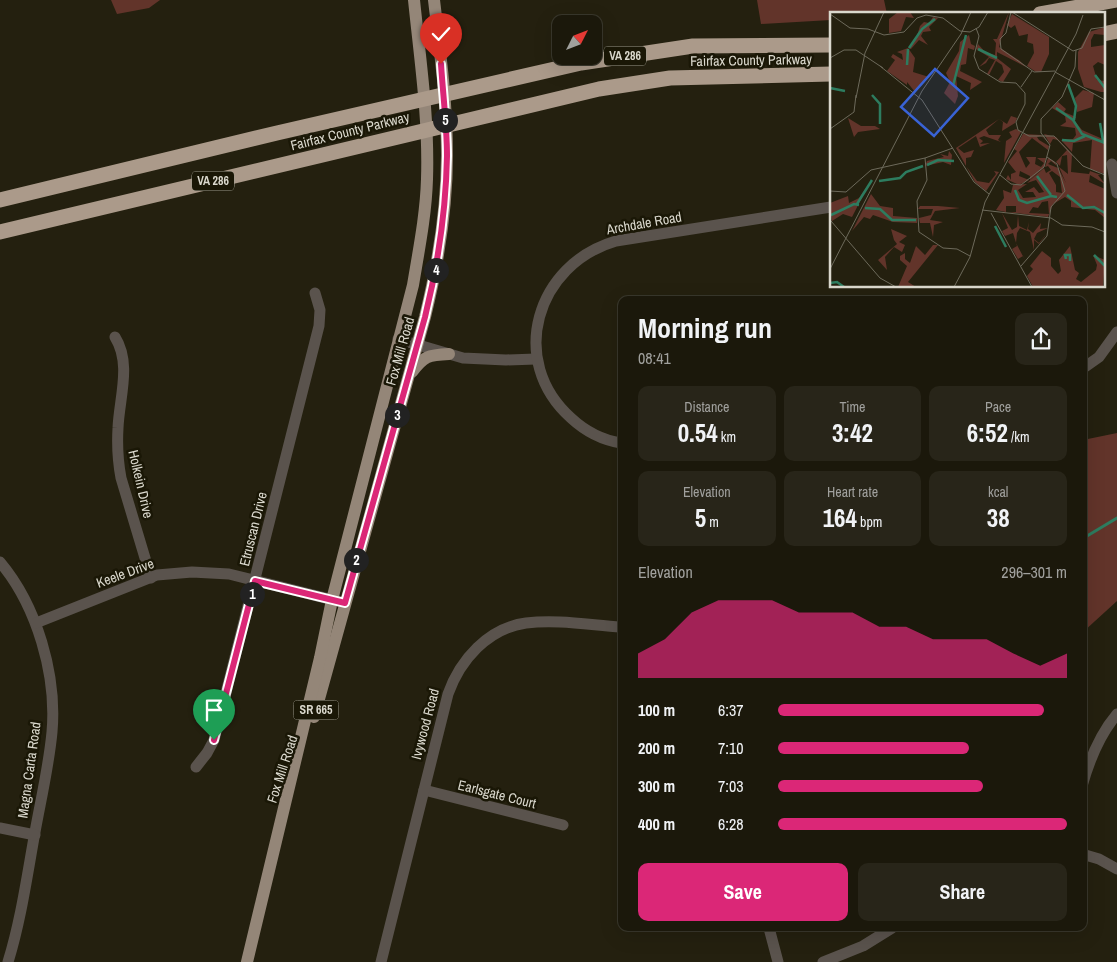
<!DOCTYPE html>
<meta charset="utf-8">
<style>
:root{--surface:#1b180b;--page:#282519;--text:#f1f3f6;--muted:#a0a09d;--line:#39372c;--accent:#db2777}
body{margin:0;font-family:"Archivo Narrow",sans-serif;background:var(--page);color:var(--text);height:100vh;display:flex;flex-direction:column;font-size:19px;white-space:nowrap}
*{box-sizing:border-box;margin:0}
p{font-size:16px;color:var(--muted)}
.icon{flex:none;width:28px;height:28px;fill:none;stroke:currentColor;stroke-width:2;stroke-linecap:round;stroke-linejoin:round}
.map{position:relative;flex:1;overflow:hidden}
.details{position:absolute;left:618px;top:296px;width:469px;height:635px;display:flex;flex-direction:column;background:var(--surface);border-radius:10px;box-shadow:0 5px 20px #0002,0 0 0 1px var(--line)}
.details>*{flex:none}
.needle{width:32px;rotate:48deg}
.buttons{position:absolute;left:552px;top:15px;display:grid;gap:10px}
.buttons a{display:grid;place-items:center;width:50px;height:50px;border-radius:10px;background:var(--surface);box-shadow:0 5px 20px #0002,0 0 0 1px var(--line);font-size:25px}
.pin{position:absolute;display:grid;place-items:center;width:42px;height:42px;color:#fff;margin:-51px -21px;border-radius:50% 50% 50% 0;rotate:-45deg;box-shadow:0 0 5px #0007}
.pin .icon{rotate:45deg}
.km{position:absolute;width:25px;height:25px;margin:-12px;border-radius:50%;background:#222;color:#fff;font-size:14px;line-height:25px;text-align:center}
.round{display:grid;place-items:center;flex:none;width:52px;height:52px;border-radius:10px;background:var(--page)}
.summary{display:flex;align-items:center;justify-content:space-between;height:85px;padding:0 20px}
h1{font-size:28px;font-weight:800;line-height:38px}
.figures{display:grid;grid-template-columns:repeat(3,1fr);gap:8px;height:85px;padding:5px 20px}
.figures div{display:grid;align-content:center;border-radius:10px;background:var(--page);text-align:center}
.figures b{font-size:25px;font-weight:800}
.figures small{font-size:14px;font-weight:400}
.figures p{font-size:14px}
.chart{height:140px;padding:10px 20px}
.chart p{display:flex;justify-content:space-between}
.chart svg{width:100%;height:90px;margin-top:5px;fill:var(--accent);opacity:.7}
.button{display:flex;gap:10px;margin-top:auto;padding:10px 20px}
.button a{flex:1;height:58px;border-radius:10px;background:var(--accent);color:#fff;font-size:20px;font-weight:800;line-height:58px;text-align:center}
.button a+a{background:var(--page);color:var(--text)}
ul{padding:0 20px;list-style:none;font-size:16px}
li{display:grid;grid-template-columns:80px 60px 1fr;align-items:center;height:38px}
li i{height:12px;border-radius:6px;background:var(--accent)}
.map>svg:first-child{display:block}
.green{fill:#62342a}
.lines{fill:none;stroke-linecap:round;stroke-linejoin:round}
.stream{stroke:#2d7c5f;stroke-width:3}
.street{stroke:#5a534d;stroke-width:11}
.primary{stroke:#948678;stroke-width:12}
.highway{stroke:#ab9a8a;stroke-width:15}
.route-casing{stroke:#fff;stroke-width:10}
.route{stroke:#db2777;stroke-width:6}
.labels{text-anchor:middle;stroke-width:5;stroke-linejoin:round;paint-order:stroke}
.shield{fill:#1a1706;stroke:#a09e91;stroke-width:1}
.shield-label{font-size:12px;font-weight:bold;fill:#dad8cd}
.street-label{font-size:14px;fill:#dad8cd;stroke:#1a1706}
.inset-river{fill:none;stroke:#2d7c5f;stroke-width:2.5}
.inset-road{fill:none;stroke:#6d6a5b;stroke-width:1}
.view{fill:#3963d6;fill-opacity:0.15;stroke:#3963d6;stroke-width:2.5}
.inset-edge{fill:none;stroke:#dad8cd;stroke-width:2.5}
</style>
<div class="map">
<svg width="1117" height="962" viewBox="0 0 1117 962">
<rect width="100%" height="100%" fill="#24200f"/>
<g class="green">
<polygon points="111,0 160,0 149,8 117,14"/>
<polygon points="757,0 884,0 887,14 831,14 831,20 761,24"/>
<polygon points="1117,433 1117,601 1083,632 1083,440"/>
</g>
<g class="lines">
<polyline class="stream" points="1087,536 1117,518"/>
<g class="street">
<polyline points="1112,164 1117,193"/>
<path d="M115,337C132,364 119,399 118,428C117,445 118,462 121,478L151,578"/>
<polyline points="398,339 463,358 506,360 536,359"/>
<polyline points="1082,369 1099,357 1117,332"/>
<path d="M621,443C602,440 585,431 571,418C507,361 536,264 616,241L831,207"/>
<path d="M0,562C37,606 57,675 52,732C49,765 41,799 35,832C27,876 21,920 8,962"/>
<polyline points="36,623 157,575 192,572 229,574 345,603"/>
<polyline points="196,767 207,753 214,740 319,326 320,310 315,293"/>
<path d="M1082,786C1089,761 1100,734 1117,714"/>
<polyline points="424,790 563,825"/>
<polyline points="0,828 35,835"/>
<polyline points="1082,854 1099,859 1117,869"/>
<polyline points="769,928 778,962"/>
<path d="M381,962L448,694C460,660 488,628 526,623C557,619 590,625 621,627"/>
<polyline points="823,962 863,946 892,928"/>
</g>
<g class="primary">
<path d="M412,372C424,356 428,355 449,354"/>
<path d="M314,717L425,317C438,264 447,210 447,155C447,104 440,51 434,0"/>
<path d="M247,962L320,658L332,600L413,285C419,249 426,214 427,179C429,119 420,59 414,0"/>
</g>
<g class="highway">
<polyline points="1040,14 1117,0"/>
<polyline points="1103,34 1117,31"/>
<polyline points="0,200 277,133 581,63 693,46 831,45"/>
<polyline points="0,232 599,89 670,78 831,74"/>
</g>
</g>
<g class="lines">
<g class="route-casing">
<path id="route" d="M214,740L255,581L345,603L425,317C438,264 446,211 447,156C447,126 443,95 441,64"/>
</g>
<use href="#route" class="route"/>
</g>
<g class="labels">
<g class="shield">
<rect x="604" y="46.5" width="42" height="19" rx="4"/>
<rect x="192" y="171.5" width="42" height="19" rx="4"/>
<rect x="293.5" y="700.5" width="45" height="19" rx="4"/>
</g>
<g class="shield-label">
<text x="625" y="60">VA 286</text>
<text x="213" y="185">VA 286</text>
<text x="316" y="714">SR 665</text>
</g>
<g class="street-label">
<text transform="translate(751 60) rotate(-1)" y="5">Fairfax County Parkway</text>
<text transform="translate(350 131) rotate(-14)" y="5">Fairfax County Parkway</text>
<text transform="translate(644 223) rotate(-10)" y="5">Archdale Road</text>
<text transform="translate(400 351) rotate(-74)" y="5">Fox Mill Road</text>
<text transform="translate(141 484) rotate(77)" y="5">Holkein Drive</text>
<text transform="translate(253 529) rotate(-76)" y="5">Etruscan Drive</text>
<text transform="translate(125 573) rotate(-20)" y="5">Keele Drive</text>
<text transform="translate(425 724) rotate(-75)" y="5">Ivywood Road</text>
<text transform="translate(282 769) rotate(-72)" y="5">Fox Mill Road</text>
<text transform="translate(29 770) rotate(-82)" y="5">Magna Carta Road</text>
<text transform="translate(497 794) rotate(14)" y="5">Earlsgate Court</text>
</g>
</g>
<g transform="translate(830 12)">
<rect width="275" height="275" fill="#24200f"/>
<path d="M68,0H80L84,6L76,5L71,19L59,21V7ZM179,0L169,35L190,49L196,55L167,40V46L181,57L173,70L168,68L174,60L172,53L166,49L159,63L157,62L165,48L159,46L156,51L149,55L159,45L146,37L148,32L156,41L165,43L166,31L163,27H167ZM182,2L219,25V42L211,60H206L197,54L204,41L203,32L197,30L198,22L189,24L185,13L181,16L177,13ZM103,5L108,6L99,15L101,19L93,20L91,24L98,33L89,28L81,37L78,36L86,27L90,14L94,10L99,11ZM275,15V23L264,22L261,28V35L275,33V53L268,50L263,54L267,68L275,69V80H271L254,75L248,57V40L259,20ZM139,23L141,32L145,34L144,38L138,36L136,52L131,53L130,59L152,70L140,78L141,71L126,64L128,84L125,92L114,81L120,70L116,61L129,39L130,30ZM78,36L85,46L83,60L99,65L85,80L77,70V73L57,59L65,48L61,45L63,42L73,48L72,42L67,40ZM253,78L264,81L262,95L247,100L245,86ZM228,90L236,97L234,100L246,105L244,108L252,118L275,128V162L260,157L262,128L243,131L242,140L231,128L243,127L246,123L245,116L230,114L236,110L235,104L222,96ZM181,104L187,106L185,111L172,119L173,110L169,107L156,118L159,123H171L168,128L171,130L154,124L149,126L153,129L150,132L160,131L150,135L146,124L128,136L134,141L144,138L141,145L136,146V154L147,169L159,171L166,162L164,159L169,160L156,179L145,170L126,136L169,107L177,112ZM18,106L31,114H45L50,117L28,120L24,125ZM186,117L191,120L174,151L176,129L182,125L179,120ZM193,122L211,123L218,130L211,124L207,125L209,128L219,134L218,138L202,126L189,140L192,147L195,146L192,147L196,156L200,151L196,145H206L205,152L211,155L214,151L207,146H216L214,155L210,159L201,167L200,168V164L190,159L189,164L199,168L189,173L176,167L178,163L181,168V162L186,160L178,150L187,139L184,137ZM214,122L226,125L242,142L241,160L259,162L260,159L271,163H268L275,172L260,163L259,170L275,177V206L265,198L241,195V189L235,185L223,192L218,205L178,200H186V194H176V200L166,198L174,186L173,178L181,181L183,173L197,172L188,178L193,186L206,185L203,180H195L204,175L209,181L214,180L206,168L197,171L214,156L216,161L221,158L218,154L215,155L218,146L224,149L227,154L221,149L218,152L228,156L236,171L229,155L238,162L237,143L232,144L230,154L226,150L237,138L228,128L223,127L220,132ZM222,159L230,165L232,181L226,180V173L219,161ZM218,189L219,202L199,201L203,195L208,196L212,190ZM119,139L122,143L121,153L113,150L95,154L97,149L114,145L110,142L118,144ZM40,170L22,205L13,202L2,209L0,191L18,184L19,191L29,186ZM41,182L50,194L63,196V204L87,206V211L63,210L43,203L40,207L34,205L22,219ZM90,194H108L130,196L105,199L100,208L113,210L104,213L103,225L100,211H90L89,206L101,203L103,197H88ZM172,201L182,218L187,215L188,203L189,214L197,218L199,210L198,217L203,221L211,211L210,217L218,216L207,221L204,227L209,231L218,220L209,232L204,228V238L200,220L190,216L187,221L186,231L196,250L193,244L188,247L182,237L187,234L183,221L175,224L172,219L178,216ZM61,217L77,224L69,230L75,233L72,240L64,235L55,245L57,258L48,248L67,232L64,228L60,229L64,228ZM103,233H108L78,270L86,275H68L77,254L70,248V244L75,241V247L80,251L86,234L95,243ZM240,234L245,258L249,261L246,267L251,270L266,258L267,253H261H267L263,243L275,248L273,275H203L197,264L203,257L200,254L212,239L221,246V254L228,262L231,259L229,248Z" fill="#62342a" fill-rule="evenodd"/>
<path class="inset-river" d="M79,36L92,17L105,7M148,37L167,46M77,53L78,37M265,63L275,76M238,72L246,94L244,108M123,74L136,23M0,76L15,79M42,83L50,92V112M226,96L243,108L252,122L275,131M270,111L273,129M232,128L244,129L255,124M97,153L108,148L124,149M207,164L221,183M49,169L70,166L76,160L93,154M185,178L189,188L197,191L221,184L227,185M237,183L253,196L264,195L275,201M27,192L42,168M35,196L50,197L62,208H86M1,203L24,192L29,193M165,214L176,235M264,243L275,254M236,247L235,243H240V249M0,271L7,270L14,275"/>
<path class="inset-road" d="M181,0L176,21L170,27L171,37L204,60L225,59M182,0L243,39L252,36L261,17L275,15M0,2L20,16L38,17L54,23L74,20L87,6L96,3L113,6L130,19L140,20L149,15L158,0M146,16L149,24L144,44L149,57L170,70L186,71L195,81V92L186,110L188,118L199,124H224L253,154L275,163M0,46L14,38H26L53,56M50,54L92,88L144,170L159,182M225,60L275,88M191,75L202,59M26,86L35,41L54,0M0,117L24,100L26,83M95,146L97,168L87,189L89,220L113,236L127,237L140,244M170,163L181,172L191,173L214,155L220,133L211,121V107L232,85L245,55L246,38M0,179L16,180L41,158L95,146L123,136M152,198L221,206L232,213L262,215L275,220M161,201L202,275M1,209L50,266L66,275M191,254L217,224L221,195L235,179L227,152L217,145M0,257L92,79L131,22L141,0M124,275L140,245L155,190L246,22L253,3"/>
<path class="view" d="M105,57L138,86L104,124L71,95Z"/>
<rect width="275" height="275" class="inset-edge"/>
</g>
</svg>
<div class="buttons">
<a><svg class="needle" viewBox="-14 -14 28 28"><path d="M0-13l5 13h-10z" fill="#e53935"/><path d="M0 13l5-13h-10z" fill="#a0a09d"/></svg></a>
</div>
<div class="pin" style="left:214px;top:740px;background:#1e9e55"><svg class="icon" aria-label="arrive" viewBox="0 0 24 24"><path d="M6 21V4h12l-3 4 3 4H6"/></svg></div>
<div class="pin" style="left:441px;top:64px;background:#d93025"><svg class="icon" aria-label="check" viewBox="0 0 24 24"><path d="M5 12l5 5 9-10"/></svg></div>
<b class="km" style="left:252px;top:594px">1</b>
<b class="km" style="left:356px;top:560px">2</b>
<b class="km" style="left:397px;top:415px">3</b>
<b class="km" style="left:436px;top:270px">4</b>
<b class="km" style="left:445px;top:120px">5</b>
<section class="details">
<div class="summary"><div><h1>Morning run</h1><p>08:41</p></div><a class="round"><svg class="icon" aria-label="share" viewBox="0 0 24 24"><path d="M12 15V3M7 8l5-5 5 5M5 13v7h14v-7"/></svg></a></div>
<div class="figures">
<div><p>Distance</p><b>0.54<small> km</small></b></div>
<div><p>Time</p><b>3:42</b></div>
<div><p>Pace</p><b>6:52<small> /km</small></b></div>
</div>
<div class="figures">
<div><p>Elevation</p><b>5<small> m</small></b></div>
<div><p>Heart rate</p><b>164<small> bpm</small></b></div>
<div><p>kcal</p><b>38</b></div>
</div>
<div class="chart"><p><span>Elevation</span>296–301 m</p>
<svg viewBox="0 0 160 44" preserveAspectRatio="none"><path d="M0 44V32L10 25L20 12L30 6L40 6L50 6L60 12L70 12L80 12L90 19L100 19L110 25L120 25L130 25L140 32L150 38L160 32V44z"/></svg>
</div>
<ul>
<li><b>100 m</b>6:37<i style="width:92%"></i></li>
<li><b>200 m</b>7:10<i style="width:66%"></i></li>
<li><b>300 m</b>7:03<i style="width:71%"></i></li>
<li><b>400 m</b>6:28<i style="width:100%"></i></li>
</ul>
<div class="button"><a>Save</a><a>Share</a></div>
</section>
</div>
